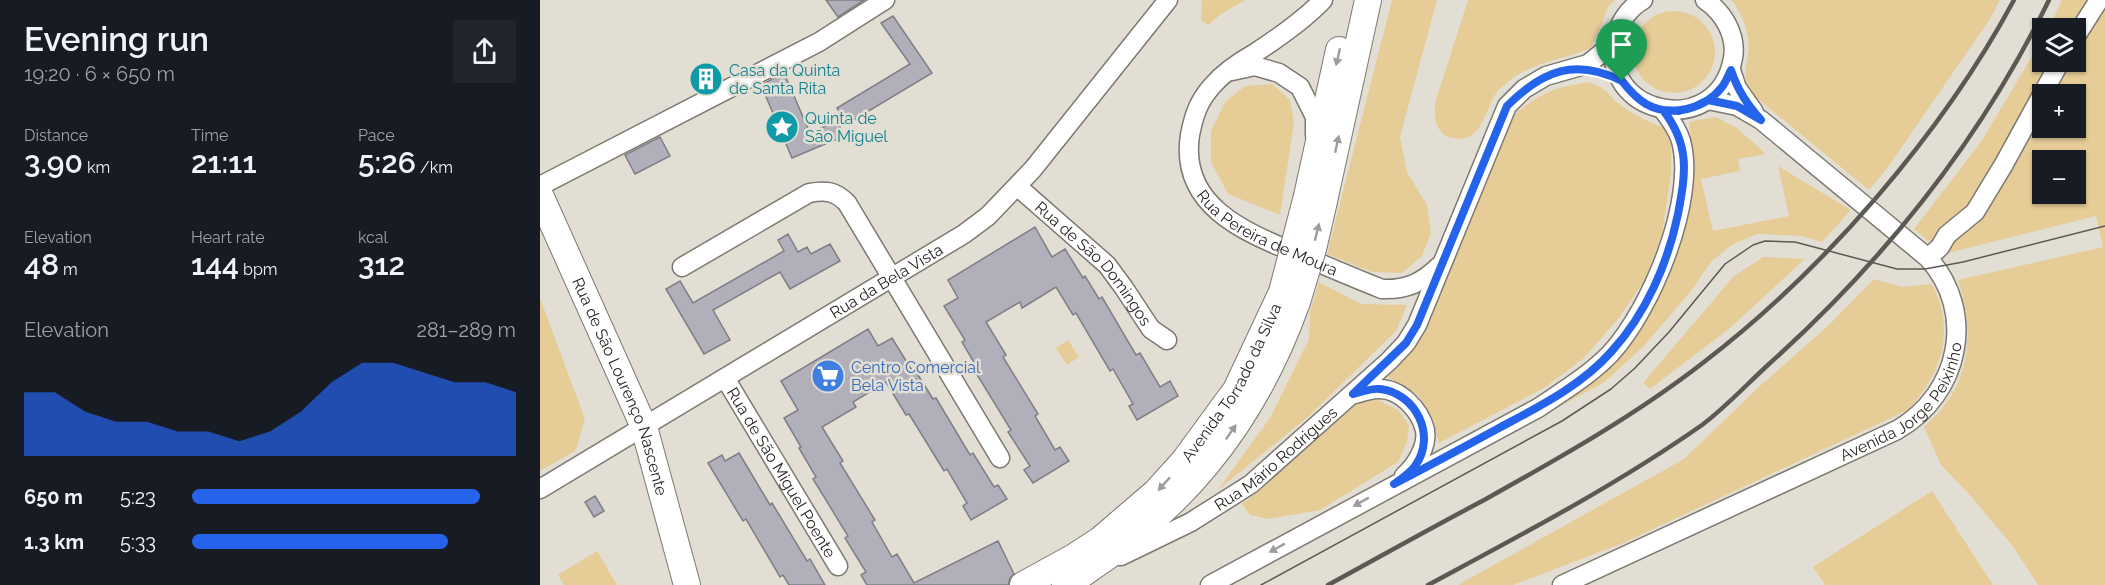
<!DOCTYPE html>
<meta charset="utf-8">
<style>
:root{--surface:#171b24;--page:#20242c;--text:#f1f3f6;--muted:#9ea1a6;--accent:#2563eb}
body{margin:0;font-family:Raleway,sans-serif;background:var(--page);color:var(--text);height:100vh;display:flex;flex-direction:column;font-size:22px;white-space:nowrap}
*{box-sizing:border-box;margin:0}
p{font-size:20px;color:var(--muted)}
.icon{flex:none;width:33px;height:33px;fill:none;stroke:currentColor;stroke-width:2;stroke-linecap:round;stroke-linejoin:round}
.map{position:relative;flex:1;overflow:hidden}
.panel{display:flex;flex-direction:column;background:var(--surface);width:540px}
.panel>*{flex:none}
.fabs{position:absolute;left:1492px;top:18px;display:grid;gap:12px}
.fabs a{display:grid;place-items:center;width:54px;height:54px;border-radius:0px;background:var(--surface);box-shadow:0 2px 4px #0004;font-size:30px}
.pin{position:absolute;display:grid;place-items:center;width:51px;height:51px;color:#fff;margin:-62px -26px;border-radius:50% 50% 50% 0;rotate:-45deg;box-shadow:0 0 6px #0007}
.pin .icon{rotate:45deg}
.round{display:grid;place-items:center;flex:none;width:63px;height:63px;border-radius:0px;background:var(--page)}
.summary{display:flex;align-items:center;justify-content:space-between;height:102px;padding:0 24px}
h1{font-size:33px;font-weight:600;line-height:45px}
.stats{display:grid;grid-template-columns:repeat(3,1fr);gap:9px;height:102px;padding:6px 24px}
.stats div{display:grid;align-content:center}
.stats b{font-size:30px;font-weight:600}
.stats small{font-size:16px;font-weight:400}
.stats p{font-size:16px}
.chart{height:168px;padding:12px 24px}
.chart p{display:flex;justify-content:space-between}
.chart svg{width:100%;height:108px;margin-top:6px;fill:var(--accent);opacity:.7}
ul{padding:0 24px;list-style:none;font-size:20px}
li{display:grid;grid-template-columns:96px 72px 1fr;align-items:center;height:45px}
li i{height:15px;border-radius:8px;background:var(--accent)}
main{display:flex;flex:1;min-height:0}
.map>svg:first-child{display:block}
.green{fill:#e6cd97;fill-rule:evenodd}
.building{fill:#b1afb9;stroke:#7f7d86;stroke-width:1.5}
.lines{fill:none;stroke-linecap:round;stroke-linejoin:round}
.street-casing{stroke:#7d7970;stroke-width:21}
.secondary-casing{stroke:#7d7970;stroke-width:28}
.street{stroke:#fff;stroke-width:18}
.secondary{stroke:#fff;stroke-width:26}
.tram{stroke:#5c5954;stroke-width:1.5}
.rail{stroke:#5c5954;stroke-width:4.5}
.secondary-bridge-casing{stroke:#7d7970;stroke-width:28;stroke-linecap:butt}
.secondary-bridge{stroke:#fff;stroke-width:26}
.oneway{fill:#9e9d9c}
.route-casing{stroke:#fff;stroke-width:12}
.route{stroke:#2563eb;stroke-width:8}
.labels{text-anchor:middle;stroke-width:5;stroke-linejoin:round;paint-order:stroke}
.culture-label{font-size:16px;fill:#0d838f;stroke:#e3ded4;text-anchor:start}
.street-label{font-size:16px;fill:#282623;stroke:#e3ded4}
.shop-label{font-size:16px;fill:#366cbe;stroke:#e3ded4;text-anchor:start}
</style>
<main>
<section class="panel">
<div class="summary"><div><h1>Evening run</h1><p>19:20 · 6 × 650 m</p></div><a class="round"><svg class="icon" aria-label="share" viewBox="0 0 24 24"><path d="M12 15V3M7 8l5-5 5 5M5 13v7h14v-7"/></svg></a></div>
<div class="stats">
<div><p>Distance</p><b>3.90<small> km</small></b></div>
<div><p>Time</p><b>21:11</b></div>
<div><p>Pace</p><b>5:26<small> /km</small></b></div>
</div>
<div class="stats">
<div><p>Elevation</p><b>48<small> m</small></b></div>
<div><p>Heart rate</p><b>144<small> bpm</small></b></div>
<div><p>kcal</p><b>312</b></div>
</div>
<div class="chart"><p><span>Elevation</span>281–289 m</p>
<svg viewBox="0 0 160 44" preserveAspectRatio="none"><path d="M0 44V18L10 18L20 26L30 30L40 30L50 34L60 34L70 38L80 34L90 26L100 14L110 6L120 6L130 10L140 14L150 14L160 18V44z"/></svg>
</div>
<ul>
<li><b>650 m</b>5:23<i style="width:89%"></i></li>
<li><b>1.3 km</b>5:33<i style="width:79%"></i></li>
</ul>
</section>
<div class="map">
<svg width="1565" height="585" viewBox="0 0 1565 585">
<rect width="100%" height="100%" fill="#e3ded4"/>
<g class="green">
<polygon points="662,0 705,0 680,15 668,25 661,20"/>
<polygon points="852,0 897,0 860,137 867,172 887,205 891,233 882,256 862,273 832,272 787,254"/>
<path d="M928,0H1075L1069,6L1051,48C1026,59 998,61 974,77C969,81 961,87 957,92C945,108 942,144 915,138C912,138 908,137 906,136C894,128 895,116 895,103Z"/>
<path d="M1191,0H1460L1450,19L1346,170L1329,190L1214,96C1197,73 1211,63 1208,40C1206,25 1201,11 1191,0Z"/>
<path d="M1522,0H1565V585H1498L1472,545L1428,493L1401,465L1384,427C1391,420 1398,414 1404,406C1433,369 1432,322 1418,280L1563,247L1556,216L1404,254L1374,229L1441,142L1503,38V62H1536V28H1509ZM1503,94H1536V128H1503ZM1503,160H1536V194H1503Z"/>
<circle cx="1134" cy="52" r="41"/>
<path d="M1048,82C1070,89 1066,95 1082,106C1095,116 1109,122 1124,128L1131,144V173L1122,234L1105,280L1078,319L1044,358L1004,388L899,443L892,417L878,395L844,375L973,116C1000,93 1013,88 1048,82Z"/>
<polygon points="732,84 750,100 754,123 740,215 688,194 671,162 671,131 685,102 705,86"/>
<polygon points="1175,117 1197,128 1226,154 1198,159 1200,171 1161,179 1173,231 1249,216 1238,166 1311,210 1282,242 1261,236 1217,234 1192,245 1172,261 1151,291 1104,346 1063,383 993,421 1068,367 1115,306 1138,253 1153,162 1149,122"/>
<polygon points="1223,257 1265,259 1190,328 1110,389 1103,383 1193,277"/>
<path d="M1334,279L1362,287L1392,284C1416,331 1402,373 1368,410L1081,544L973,585H918L1144,459L1222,384L1289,325Z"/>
<polygon points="779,282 821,304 867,305 856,331 769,416 678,490 730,418 769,339 770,311"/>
<path d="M0,298L45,419C41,429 40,441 35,451L0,471Z"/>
<polygon points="528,340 539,357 527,365 516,348"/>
<polygon points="838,400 858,410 869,425 867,442 858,462 780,510 729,519 710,515 702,504 718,492 819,402"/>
<polygon points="1392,491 1453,585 1285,585 1273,567"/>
<polygon points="57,551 77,585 24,585 18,575"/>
</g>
<g class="building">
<polygon points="286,0 324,0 298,17"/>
<polygon points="353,16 392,73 307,124 297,108 370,64 341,23"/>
<polygon points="170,69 176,81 163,89 157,76"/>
<polygon points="244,73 270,133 297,121 304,136 252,158 221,85"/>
<polygon points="120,137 130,156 95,174 85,155"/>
<polygon points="495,227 512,257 525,249 543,278 545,276 559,299 562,297 596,355 600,353 620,387 630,381 638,396 597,420 589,406 593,404 573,369 570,371 536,313 533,315 516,287 482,308 480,302 446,322 466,355 463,357 498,414 495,416 515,450 520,447 529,461 493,483 484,470 490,466 468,432 471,430 436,373 439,371 422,342 425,340 404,306 418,298 408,280"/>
<polygon points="248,234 258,252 267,247 271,254 290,244 300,261 250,289 240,272 173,310 190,340 164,354 126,289 140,281 153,303 244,251 238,240"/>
<polygon points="328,329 338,346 352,338 373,372 375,370 393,399 396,398 430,455 433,453 454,487 458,485 467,499 431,520 423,506 427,503 407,469 404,471 369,414 366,415 346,382 313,402 316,407 282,427 303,461 300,463 335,520 332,522 352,557 357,554 374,583 458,541 474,574 470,578 468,585 327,585 321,575 326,572 305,538 308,536 273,479 276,477 259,448 261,447 244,418 258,410 241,381"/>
<polygon points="199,453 230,505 232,503 267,561 270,559 285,585 249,585 243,575 240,577 206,519 203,521 168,463 182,455 185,461"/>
<polygon points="55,496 64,511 54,517 45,502"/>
</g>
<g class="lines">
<g class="street-casing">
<g id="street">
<path id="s1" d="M783,0C764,20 738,38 715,53C699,62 684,72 672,86C658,102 654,115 650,135C639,206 705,232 758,254C786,266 814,278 842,289C866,290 882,283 899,266"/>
<path d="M1103,0C1090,7 1080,21 1076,36C1055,114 1178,143 1193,58C1197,35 1183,12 1165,0"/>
<polyline points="1536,36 1559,0"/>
<polyline points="1191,70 1197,88 1214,112"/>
<polyline points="692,71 715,66 739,73 760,87 775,117 775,135"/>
<polyline points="0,186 279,42 345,0"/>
<path id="s2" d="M478,187L567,265L584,288L611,329L627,340"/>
<polyline points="1388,258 1400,247 1407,235 1435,212 1464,164 1520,62"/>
<path d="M142,267L269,193C286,190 295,191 307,203L460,458"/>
<path id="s3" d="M185,378L298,566"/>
<path d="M815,394C822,392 831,389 838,389C860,388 880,410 885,430C888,447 875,466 864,476"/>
<path id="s4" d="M0,489L424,234L448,216L493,169L628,0"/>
<path id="s5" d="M581,556L651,522L711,484L849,361L866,343L877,325L967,106L984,89L1006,76L1048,64L1074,43"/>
<path d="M670,585L998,408C1023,391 1050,375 1071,353C1111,309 1157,200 1141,141C1138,130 1130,119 1123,110"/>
<path id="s6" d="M1022,585L1357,430C1420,394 1437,312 1388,258L1221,120L1197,106L1168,100"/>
</g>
</g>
<g class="secondary-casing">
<g id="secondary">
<path id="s7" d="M0,195L104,427L147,585"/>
<polyline points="767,196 799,50"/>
<polyline points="784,201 828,0"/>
<path id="s8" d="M483,585L534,557L560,540L616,492L644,461L696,390L742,292"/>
<path d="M525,585C638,515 712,428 757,302"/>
</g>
</g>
<use href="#street" class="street"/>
<use href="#secondary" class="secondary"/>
<polyline class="tram" points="721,585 1022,421 1071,389 1095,368 1129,332 1185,264 1213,245 1225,241 1255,242 1357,269 1385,269 1423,262 1565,226"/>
<g class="rail">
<path d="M788,585C841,556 893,527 946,499C1021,457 1096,415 1164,362C1285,269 1402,134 1474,0"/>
<path d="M888,585C981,535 1075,486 1162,425C1186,407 1207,384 1229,364C1344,261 1441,139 1509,0"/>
</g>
<g class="secondary-bridge-casing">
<g id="secondary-bridge">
<polyline points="742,292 767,196"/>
<polyline points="757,302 773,249 784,201"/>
</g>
</g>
<use href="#secondary-bridge" class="secondary-bridge"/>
</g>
<defs><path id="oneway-solid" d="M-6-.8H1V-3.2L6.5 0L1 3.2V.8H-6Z" transform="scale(1.5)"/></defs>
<g class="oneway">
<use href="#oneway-solid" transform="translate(798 57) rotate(103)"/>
<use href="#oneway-solid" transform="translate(797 144) rotate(-78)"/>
<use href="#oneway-solid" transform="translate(777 232) rotate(-76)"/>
<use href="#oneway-solid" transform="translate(691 432) rotate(-55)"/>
<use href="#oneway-solid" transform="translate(624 484) rotate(132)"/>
<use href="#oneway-solid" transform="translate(821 502) rotate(151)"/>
<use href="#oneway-solid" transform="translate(737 548) rotate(151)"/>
</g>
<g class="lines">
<g class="route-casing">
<path id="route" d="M1082,81C1035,58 1003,70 967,106L877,325L866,343L813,394C821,392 832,388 840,389C876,393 897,436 875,466C870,473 861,479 854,484C889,466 924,447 959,428C998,407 1041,386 1071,352C1106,314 1128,263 1138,214C1146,172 1150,145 1123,110L1139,111L1154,107L1168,100L1197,106L1221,120C1207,104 1198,91 1191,70C1188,76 1186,82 1182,87C1165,109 1131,118 1106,104C1096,98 1089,90 1082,81"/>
</g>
<use href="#route" class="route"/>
</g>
<defs>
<g id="building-disc" transform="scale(1.725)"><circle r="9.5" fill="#0f9aa8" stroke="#e3ded4"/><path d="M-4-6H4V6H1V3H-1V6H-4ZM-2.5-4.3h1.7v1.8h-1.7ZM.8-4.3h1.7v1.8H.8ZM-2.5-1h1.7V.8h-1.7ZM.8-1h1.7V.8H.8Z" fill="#fff"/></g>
<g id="sight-disc" transform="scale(1.725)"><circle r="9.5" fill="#0f9aa8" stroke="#e3ded4"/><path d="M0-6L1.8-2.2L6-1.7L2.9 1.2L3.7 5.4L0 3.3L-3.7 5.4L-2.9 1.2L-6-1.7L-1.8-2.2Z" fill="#fff"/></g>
<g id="supermarket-disc" transform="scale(1.725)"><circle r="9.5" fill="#3f7fe0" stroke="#e3ded4"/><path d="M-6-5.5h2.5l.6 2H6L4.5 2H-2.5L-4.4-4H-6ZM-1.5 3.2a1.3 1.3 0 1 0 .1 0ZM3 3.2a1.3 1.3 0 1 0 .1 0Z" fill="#fff"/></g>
</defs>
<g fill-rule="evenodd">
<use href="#building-disc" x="166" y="79"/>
<use href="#sight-disc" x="242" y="127"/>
<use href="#supermarket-disc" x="288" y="376"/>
</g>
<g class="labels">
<g class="culture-label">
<text x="189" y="76">Casa da Quinta<tspan x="189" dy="18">de Santa Rita</tspan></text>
<text x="265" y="124">Quinta de<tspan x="265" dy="18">São Miguel</tspan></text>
</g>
<g class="street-label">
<text dy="6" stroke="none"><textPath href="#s1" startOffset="334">Rua Pereira de Moura</textPath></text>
<text dy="6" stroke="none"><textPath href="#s2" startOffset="108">Rua de São Domingos</textPath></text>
<text dy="6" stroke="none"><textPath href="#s4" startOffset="404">Rua da Bela Vista</textPath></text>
<text dy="6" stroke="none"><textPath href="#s8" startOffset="297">Avenida Torrado da Silva</textPath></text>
<text dy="6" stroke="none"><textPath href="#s7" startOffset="208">Rua de São Lourenço Nascente</textPath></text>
<text dy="6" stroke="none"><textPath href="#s6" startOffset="393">Avenida Jorge Peixinho</textPath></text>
<text dy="6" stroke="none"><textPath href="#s5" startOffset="184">Rua Mário Rodrigues</textPath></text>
<text dy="6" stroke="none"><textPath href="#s3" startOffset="110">Rua de São Miguel Poente</textPath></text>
</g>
<g class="shop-label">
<text x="311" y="373">Centro Comercial<tspan x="311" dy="18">Bela Vista</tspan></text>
</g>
</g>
</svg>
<div class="fabs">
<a><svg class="icon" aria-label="layers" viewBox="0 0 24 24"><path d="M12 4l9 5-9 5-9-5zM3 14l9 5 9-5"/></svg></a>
<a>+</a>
<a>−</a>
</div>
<div class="pin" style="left:1082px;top:81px;background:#1e9e55"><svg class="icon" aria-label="arrive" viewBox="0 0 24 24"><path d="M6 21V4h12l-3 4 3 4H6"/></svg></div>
</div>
</main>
